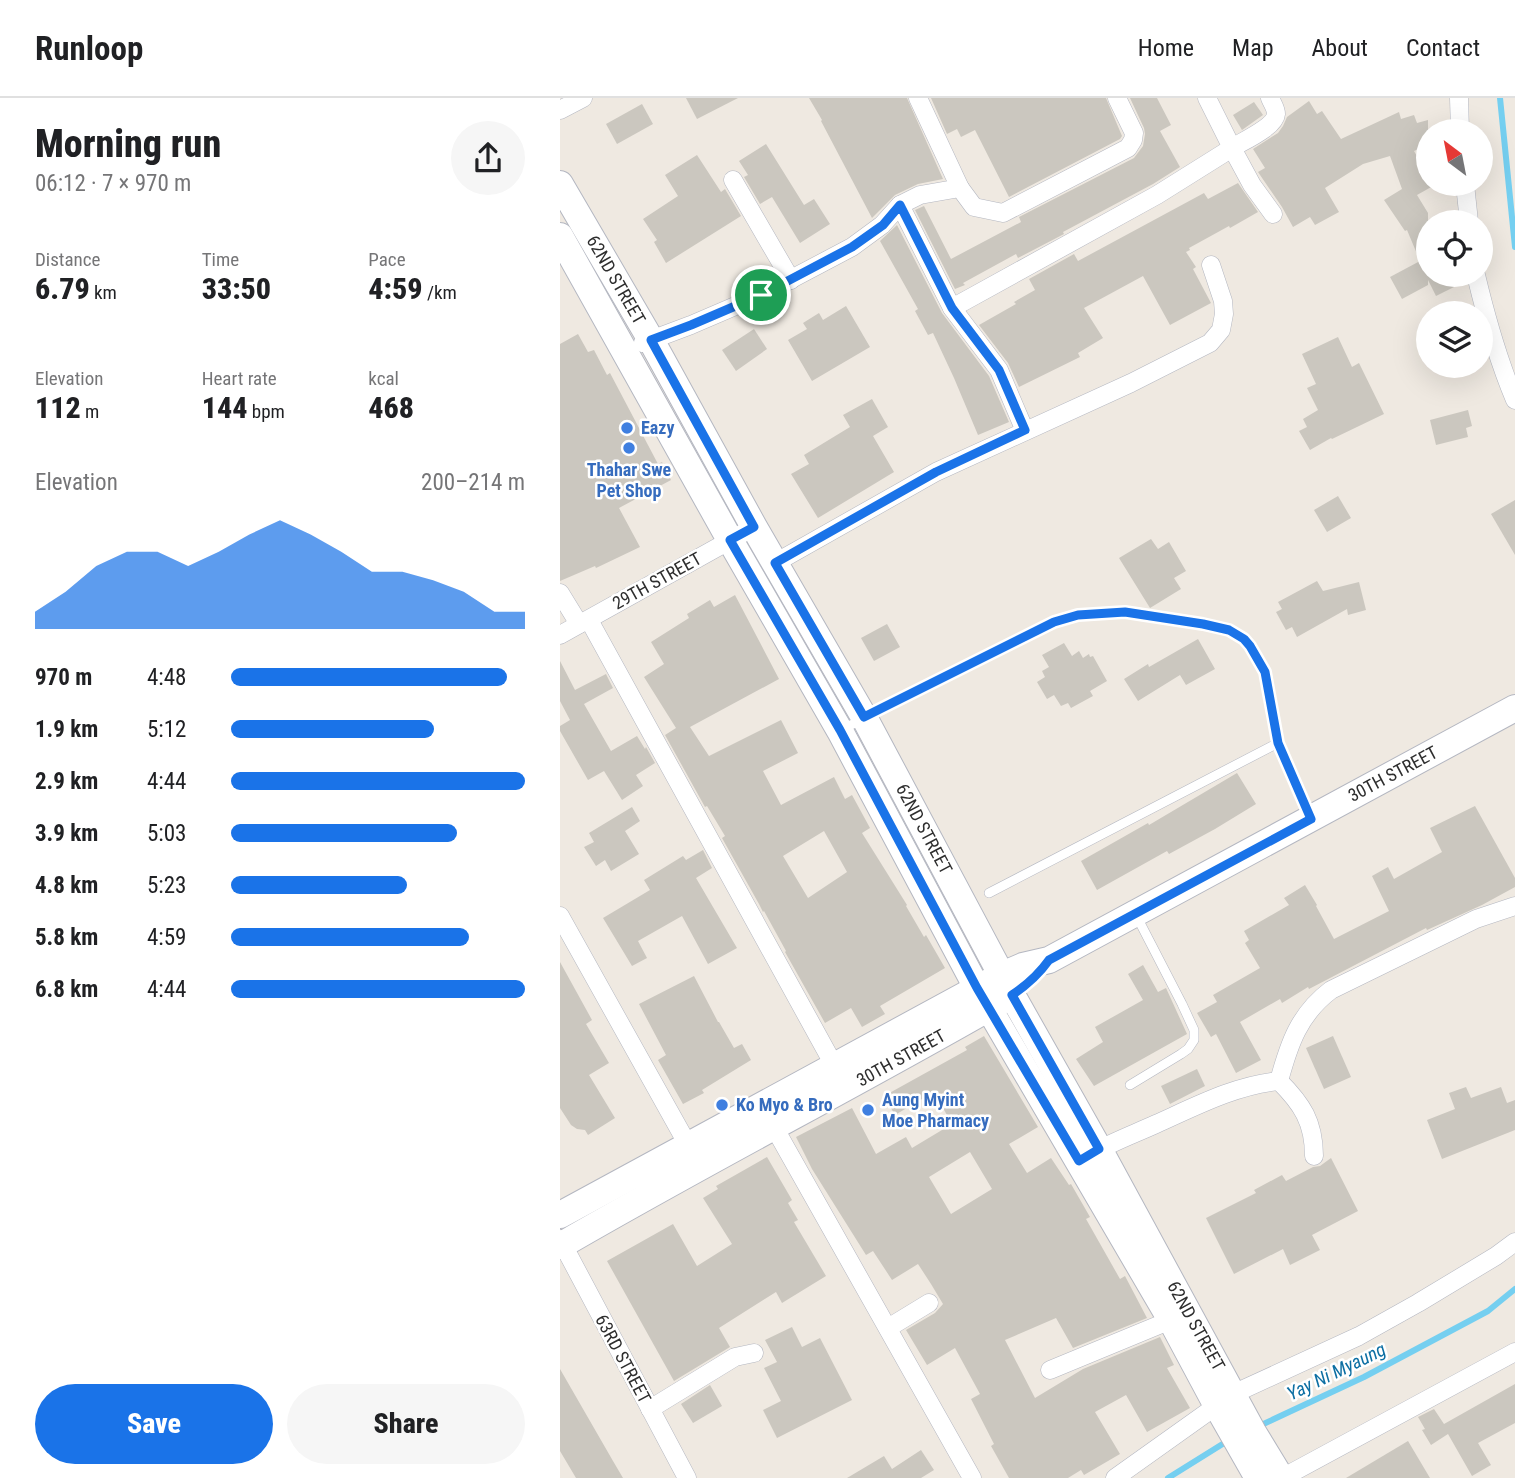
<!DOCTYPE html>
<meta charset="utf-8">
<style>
:root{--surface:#fff;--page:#f6f6f6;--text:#202124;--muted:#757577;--line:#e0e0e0;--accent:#1a73e8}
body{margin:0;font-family:"Roboto Condensed",sans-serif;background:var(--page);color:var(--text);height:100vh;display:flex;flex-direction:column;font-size:26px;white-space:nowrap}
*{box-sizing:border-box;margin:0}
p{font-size:23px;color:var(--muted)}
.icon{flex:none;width:38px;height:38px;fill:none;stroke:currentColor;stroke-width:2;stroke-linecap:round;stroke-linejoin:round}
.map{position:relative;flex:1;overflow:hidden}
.side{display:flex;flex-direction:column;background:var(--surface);width:560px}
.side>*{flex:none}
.needle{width:46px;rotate:328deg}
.controls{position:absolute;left:856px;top:21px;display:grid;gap:14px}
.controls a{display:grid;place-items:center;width:77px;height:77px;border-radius:50%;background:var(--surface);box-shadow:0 7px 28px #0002;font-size:35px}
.pin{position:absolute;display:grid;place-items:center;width:60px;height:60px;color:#fff;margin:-30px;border:4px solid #fff;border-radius:50%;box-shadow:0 2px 7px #0007}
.round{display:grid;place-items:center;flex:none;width:74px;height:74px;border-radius:37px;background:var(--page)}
.headline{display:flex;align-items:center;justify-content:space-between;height:119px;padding:0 35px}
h1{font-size:38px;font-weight:800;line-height:52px}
.metrics{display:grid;grid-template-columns:repeat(3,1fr);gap:10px;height:119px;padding:7px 35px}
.metrics div{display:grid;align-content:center}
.metrics b{font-size:30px;font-weight:800}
.metrics small{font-size:19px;font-weight:400}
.metrics p{font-size:19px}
.chart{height:196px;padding:14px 35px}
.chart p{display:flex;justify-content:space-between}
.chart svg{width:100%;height:126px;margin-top:7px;fill:var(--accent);opacity:.7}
.action{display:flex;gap:14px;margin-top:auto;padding:14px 35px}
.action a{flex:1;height:80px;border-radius:42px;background:var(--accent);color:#fff;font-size:28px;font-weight:800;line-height:80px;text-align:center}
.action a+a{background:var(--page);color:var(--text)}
ul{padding:0 35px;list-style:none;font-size:23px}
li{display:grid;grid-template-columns:112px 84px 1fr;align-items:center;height:52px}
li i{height:18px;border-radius:9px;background:var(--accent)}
header{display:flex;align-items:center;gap:42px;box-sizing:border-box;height:98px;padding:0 35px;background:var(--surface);border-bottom:2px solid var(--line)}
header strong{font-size:33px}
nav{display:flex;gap:38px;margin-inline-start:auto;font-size:24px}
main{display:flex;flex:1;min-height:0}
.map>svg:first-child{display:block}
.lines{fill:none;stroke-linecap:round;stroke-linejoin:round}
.stream{stroke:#75cff0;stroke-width:6}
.building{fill:#cbc7bf;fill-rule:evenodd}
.service-casing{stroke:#b4b7c1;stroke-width:10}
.minor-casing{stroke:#b4b7c1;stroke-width:19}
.secondary-casing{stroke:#b4b7c1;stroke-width:28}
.service{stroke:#fff;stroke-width:9}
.minor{stroke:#fff;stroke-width:18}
.secondary{stroke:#fff;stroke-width:26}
.route-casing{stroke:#fff;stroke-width:14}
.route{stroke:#1a73e8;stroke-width:9}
.shop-dot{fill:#3f7fe0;stroke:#fff;stroke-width:2.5}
.labels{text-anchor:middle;stroke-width:5;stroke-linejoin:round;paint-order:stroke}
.street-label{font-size:18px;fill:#2e2e2e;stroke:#fff}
.shop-label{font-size:18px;font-weight:bold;fill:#366cbe;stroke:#fff;text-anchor:start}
.water-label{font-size:19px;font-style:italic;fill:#0d6fa3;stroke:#fff}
</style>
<header>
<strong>Runloop</strong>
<nav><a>Home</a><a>Map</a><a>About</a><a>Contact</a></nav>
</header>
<main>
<section class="side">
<div class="headline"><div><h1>Morning run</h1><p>06:12 · 7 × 970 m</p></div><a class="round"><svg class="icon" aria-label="share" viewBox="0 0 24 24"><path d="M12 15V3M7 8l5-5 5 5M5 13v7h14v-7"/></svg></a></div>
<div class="metrics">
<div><p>Distance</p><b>6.79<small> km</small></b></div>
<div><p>Time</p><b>33:50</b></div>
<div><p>Pace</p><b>4:59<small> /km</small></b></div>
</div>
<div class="metrics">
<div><p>Elevation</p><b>112<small> m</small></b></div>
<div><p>Heart rate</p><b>144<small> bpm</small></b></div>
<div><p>kcal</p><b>468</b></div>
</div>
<div class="chart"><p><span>Elevation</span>200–214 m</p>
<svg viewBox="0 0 160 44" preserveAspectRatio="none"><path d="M0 44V38L10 31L20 22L30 17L40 17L50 22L60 17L70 11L80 6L90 11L100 17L110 24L120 24L130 27L140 31L150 38L160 38V44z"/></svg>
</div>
<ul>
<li><b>970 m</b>4:48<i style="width:94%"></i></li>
<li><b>1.9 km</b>5:12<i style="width:69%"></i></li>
<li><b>2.9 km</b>4:44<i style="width:100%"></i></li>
<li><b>3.9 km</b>5:03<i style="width:77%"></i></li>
<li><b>4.8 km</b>5:23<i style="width:60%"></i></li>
<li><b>5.8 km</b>4:59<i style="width:81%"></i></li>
<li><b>6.8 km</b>4:44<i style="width:100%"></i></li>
</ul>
<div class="action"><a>Save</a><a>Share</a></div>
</section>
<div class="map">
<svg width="955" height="1380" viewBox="0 0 955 1380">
<rect width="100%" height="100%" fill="#efe9e1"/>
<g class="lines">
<g class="stream">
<polyline points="940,0 955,149"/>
<polyline points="697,1329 804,1279 928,1213 955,1191"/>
<polyline points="608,1380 669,1342"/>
</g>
</g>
<g class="building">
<polygon points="126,0 178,0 137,21"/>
<polygon points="249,0 347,0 383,81 358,86 335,97 312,120 261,23 262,22"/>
<polygon points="371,0 546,0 562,38 560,41 449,99 415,32 401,39 397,31 387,36"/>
<polygon points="570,0 597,0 611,27 600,33 620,69 593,86 503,134 504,136 458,160 456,156 403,185 405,187 395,191 355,112 364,108 391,161 461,124 459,119 574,60 583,48 585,36 584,30"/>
<polygon points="749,3 757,16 762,13 781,41 839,14 841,21 854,17 857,25 868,22 868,47 854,53 868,78 868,86 872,86 873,88 857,97 868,115 868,177 905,177 906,183 876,198 868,182 868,187 842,201 830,179 860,163 847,132 845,133 824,102 842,91 830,58 803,66 765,90 779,114 755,127 750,119 733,129 722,109 698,74 705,70 693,51 718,35 723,28 727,19"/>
<polygon points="694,4 703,17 682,32 673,17"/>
<polygon points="82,6 93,26 57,46 46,26"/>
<polygon points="206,46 244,107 254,101 270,126 240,145 212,99 200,106 184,79 188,77 179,63"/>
<polygon points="137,57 161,94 165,91 181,118 106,165 94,144 97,142 83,121 118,98 105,77"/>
<polygon points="678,85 698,114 670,130 669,128 629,150 630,152 626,154 636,169 633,171 651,205 610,227 583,178 524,210 543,240 518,255 520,259 459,289 448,265 419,227 456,206 454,204 475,192 469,181 514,156 518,163 644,95 648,101"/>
<polygon points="337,127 382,215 429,278 449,324 418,337 394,280 373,235 368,237 355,213 358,211 320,143"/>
<polygon points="286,208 310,249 252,283 228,242 247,231 243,225 259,215 263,222"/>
<polygon points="194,231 207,251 176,273 162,252"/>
<polygon points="18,236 28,254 34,252 47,277 50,275 98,366 102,364 111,382 59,410 80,449 36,470 35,468 0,483 0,246"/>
<polygon points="778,239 792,269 799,265 824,316 772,341 771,340 750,352 739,333 747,329 743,321 758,312 747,290 756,286 742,256"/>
<polygon points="312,301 328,329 313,338 334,374 258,420 231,376 249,366 244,357 290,329 283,317"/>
<polygon points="908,312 912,328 906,330 908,339 876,347 870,322"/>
<polygon points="778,398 791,420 767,434 754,412"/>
<polygon points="955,402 955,457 931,416"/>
<polygon points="591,441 598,451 609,444 626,473 614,480 621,491 590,510 559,460"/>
<polygon points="757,483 763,493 799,484 806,512 788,517 787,511 737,539 732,529 726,532 716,514 722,511 718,504"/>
<path d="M175,497L219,581L130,629L149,658L221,622L238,655L203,673L221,707L274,679L285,701L292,697L310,730L302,735L347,807L346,808L364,839L366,837L385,870L320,908L325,916L302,929L291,910L265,925L225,854L226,853L204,813L203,814L199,806L162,740L165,738L147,708L145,709L105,637L116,630L84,579L104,566L91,544L129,520L127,516L150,502L154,509ZM264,733L287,774L248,800L223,758Z"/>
<polygon points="327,526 340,549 314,563 301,540"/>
<polygon points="638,541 655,571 626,587 620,577 578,603 564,581 588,566 589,569"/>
<polygon points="504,545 512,558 519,553 523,560 529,556 530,559 533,558 547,583 530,593 533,598 511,610 508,605 501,608 494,597 487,601 477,584 485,579 482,573 489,569 482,557"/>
<polygon points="0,563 15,592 46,576 53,590 24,606 51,653 77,638 85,651 86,649 95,665 76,677 83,688 62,702 44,673 28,682 0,633 0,628 10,622 0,603"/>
<polygon points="677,675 696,706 655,731 609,756 607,753 537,792 521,763 588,725 589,727"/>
<polygon points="915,708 955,780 955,789 922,807 867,832 866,830 749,891 748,889 722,905 720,901 680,924 701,962 676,975 656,936 651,939 637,915 657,904 653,897 700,870 685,845 689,842 684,833 729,807 724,800 745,787 757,807 756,808 774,841 829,813 812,778 828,769 834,781 882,754 870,730"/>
<polygon points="72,709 80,723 65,733 79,756 51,773 45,762 36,768 24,749 34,744 29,735"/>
<polygon points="143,752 152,770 136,780 177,850 148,866 122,818 78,843 87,860 72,868 43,820 90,792 84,782 123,758 126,762"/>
<polygon points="0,864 32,922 26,926 49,965 29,977 55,1020 28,1037 25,1032 17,1031 11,1027 0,1010"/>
<polygon points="583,867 598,894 606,890 627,936 534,988 516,961 543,944 535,929 583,902 568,876"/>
<polygon points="134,878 158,924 159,924 174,950 182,946 191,962 142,992 144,995 123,1006 98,962 106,957 79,906"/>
<path d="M424,938L478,1029L449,1046L467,1075L491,1060L509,1087L511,1086L530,1119L526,1121L560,1181L565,1178L587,1220L513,1250L496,1220L445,1242L475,1300L523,1271L600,1239L614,1267L607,1270L630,1310L587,1334L566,1297L535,1314L560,1356L524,1377L521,1372L508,1380H449L431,1348L434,1346L411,1301L420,1296L395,1250L367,1267L346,1232L375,1215L383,1206L371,1186L358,1166L332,1182L313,1153L306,1157L252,1071L236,1039L292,1010L316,1056L346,1039L352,1050L392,1026L374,994L335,1017L324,998L407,952L405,949ZM410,1054L432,1091L391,1116L369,1079Z"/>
<polygon points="773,938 791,979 764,991 746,950"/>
<polygon points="637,971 645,988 610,1006 601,988"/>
<polygon points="906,989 911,1000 941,989 947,1005 955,1002 955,1032 882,1061 867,1022 895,1011 889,995"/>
<polygon points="207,1059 232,1102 228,1105 238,1122 234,1124 266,1178 222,1205 216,1194 159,1230 170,1249 114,1283 47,1163 113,1126 137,1168 172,1146 143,1100 158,1091 156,1088"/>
<polygon points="771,1060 798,1113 752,1137 760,1152 730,1167 723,1151 674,1176 646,1120 696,1095 694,1092 722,1077 726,1083 753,1069 760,1068"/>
<polygon points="232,1229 242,1249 260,1240 292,1302 217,1340 203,1312 221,1303 204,1270 217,1264 205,1242"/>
<polygon points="0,1271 53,1363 63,1380 16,1380 0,1353"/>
<polygon points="955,1286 955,1325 918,1345 931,1367 912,1378 888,1336 871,1347 862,1332 865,1331 858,1319 874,1311 884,1326"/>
<polygon points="150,1287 162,1308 133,1325 121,1306"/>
<polygon points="848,1343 870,1380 786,1380"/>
<polygon points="361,1352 374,1372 361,1380 287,1380 324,1358 332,1371"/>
</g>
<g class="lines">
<g class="service-casing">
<g id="service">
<polyline points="281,632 494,524 518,517 565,514 643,526 669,532 684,541 690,548 705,574 718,645"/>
<polyline points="429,795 718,645 750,719"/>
<polyline points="570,987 621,956 628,951 634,942 634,932 622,906 576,817"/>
</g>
</g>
<g class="minor-casing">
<g id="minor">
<polyline points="358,0 400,90"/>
<path d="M710,0C712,5 716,10 716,16C715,29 683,43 672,50L692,87L713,116"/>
<polyline points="899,0 900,33"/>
<polyline points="0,12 23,0"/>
<polyline points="173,82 231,182"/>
<polyline points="905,86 909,124"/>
<polyline points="340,107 392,210 597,97 672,50 647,0"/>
<path d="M916,177C926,219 938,262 955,302"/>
<polyline points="392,210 439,272 465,333"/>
<polyline points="83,245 131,227 201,197 292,149 322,127 340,107 360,97 400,90 414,109 443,115 568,50 573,42 574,35 557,0"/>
<polyline points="215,465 376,374 571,285 650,245 661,232 664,216 663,203 651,167"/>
<polyline points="0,495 19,526"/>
<polyline points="29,522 275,969"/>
<polyline points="0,537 194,429"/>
<polyline points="0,818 128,1047"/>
<path d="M719,983C729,946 739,916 771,892L916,821L955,808"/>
<polyline points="214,1029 412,1380"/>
<path d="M531,1056C552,1044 574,1036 596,1026C636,1008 676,987 719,983C742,1006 754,1024 754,1058"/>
<polyline points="0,1141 127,1380"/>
<polyline points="328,1230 369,1205"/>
<polyline points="490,1272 611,1222"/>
<polyline points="90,1311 175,1259 194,1255"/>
<polyline points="555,1380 673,1296 799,1238 858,1205 936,1158 955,1144"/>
<polyline points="722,1380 955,1254"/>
</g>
</g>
<g class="secondary-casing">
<g id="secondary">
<polyline points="0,86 91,242 194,429 304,619 452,897 539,1051 693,1334 721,1380"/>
<polyline points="0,138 170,442 280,633 417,890 611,1222 657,1308 698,1380"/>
<polyline points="0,1117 442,877 463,868 489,862 955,610"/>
<path d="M0,1148C146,1063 297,986 443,902"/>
</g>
</g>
<use href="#service" class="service"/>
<use href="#minor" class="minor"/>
<use href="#secondary" class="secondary"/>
</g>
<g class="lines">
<g class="route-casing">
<path id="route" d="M340,107L392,210L439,272L465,332L376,374L215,465L304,619L494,524L518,517L565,514L643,526L669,532L684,541L690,548L705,574L718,645L751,721L489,862C479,876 467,887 452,897L539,1051L519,1063L417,890L280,632L170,442L194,429L91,242L131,227L201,197L292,149L323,127Z"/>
</g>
<use href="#route" class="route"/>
</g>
<g class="shop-dot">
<circle cx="67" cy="330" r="7"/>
<circle cx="69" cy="350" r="7"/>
<circle cx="162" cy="1007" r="7"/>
<circle cx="308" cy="1012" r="7"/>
</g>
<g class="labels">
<g class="street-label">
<text transform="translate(56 182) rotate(60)" y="6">62ND STREET</text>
<text transform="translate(97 483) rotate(-29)" y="6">29TH STREET</text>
<text transform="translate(833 676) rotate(-28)" y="6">30TH STREET</text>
<text transform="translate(364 731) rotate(62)" y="6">62ND STREET</text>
<text transform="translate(341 960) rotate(-29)" y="6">30TH STREET</text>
<text transform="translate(636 1228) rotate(61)" y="6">62ND STREET</text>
<text transform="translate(63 1261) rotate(62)" y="6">63RD STREET</text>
</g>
<g class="shop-label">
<text x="81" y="336">Eazy</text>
<text x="69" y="378" text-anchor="middle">Thahar Swe<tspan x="69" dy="21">Pet Shop</tspan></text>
<text x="322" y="1008">Aung Myint<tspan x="322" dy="21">Moe Pharmacy</tspan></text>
<text x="176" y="1013">Ko Myo &amp; Bro</text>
</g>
<g class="water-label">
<text transform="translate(776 1273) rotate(-26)" y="7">Yay Ni Myaung</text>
</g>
</g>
</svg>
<div class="controls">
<a><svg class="needle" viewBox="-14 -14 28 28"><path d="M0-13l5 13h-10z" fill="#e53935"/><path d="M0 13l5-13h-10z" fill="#757577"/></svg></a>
<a><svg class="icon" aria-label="locate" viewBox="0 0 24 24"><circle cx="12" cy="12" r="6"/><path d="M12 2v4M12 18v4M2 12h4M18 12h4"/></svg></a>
<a><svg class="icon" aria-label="layers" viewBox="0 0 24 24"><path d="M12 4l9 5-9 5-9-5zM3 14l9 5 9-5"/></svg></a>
</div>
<div class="pin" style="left:201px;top:197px;background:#1e9e55"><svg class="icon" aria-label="arrive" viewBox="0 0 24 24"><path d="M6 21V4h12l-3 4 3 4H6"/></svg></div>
</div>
</main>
